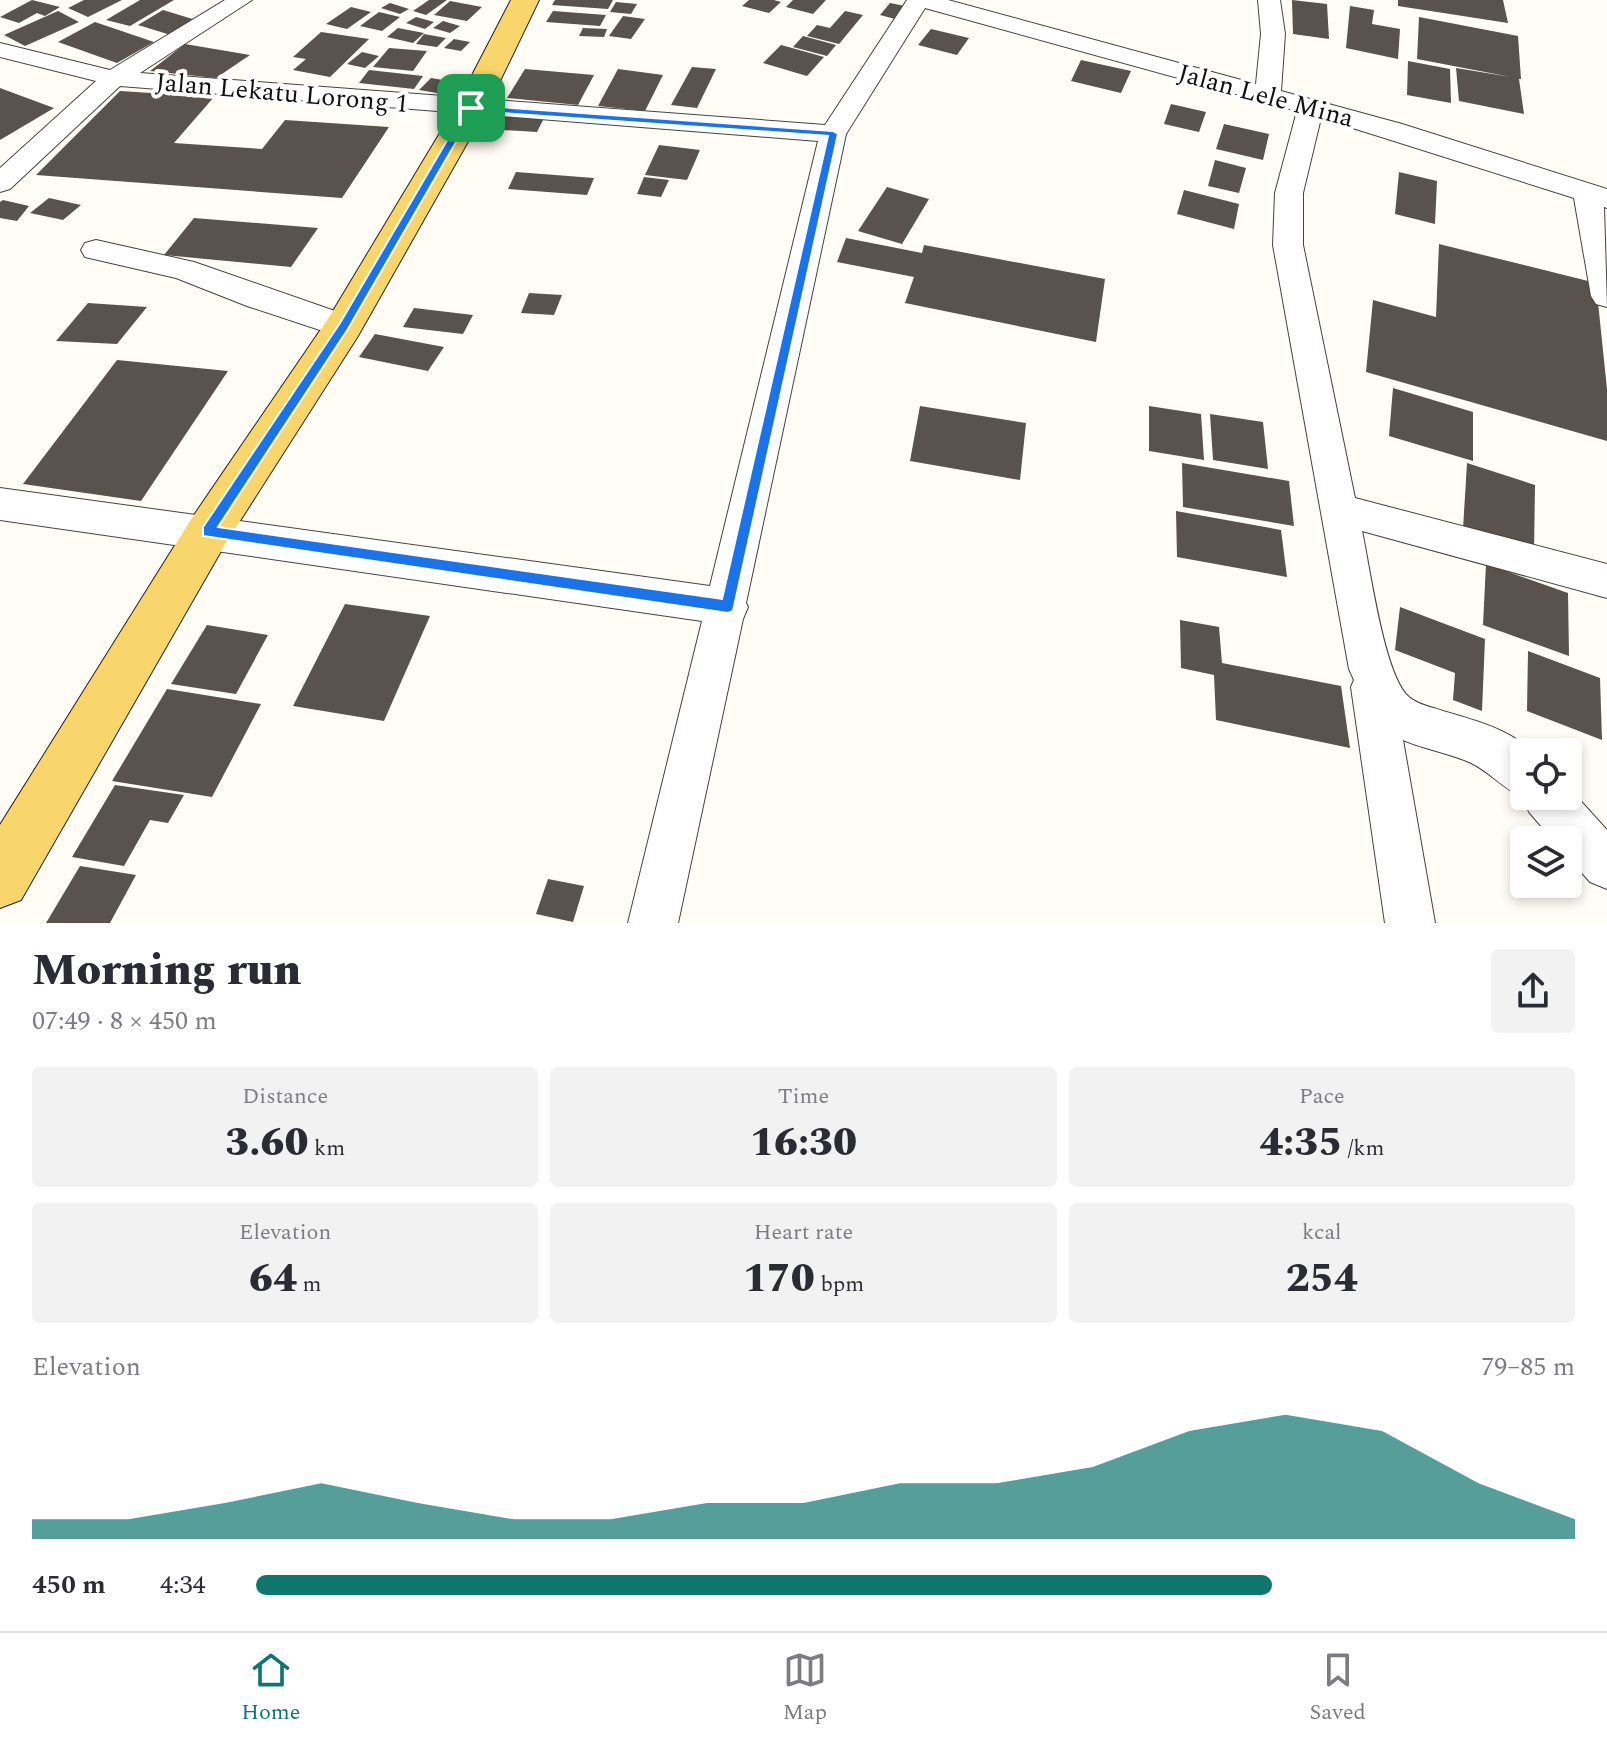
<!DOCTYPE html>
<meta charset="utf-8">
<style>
:root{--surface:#fff;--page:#f2f2f3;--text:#2b2b33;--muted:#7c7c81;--line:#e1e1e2;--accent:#0f766e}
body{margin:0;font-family:Spectral,serif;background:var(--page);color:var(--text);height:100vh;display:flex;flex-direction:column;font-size:30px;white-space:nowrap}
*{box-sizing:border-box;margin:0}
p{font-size:26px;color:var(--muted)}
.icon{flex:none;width:44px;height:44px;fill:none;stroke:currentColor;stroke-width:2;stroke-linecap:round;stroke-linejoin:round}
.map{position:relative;height:923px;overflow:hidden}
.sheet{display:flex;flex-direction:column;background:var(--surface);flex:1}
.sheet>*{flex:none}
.fabs{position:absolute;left:1510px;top:738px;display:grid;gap:16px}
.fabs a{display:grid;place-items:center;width:72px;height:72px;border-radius:8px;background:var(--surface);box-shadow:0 4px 12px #0003;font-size:40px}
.pin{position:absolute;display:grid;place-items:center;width:68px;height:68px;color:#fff;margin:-34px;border-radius:16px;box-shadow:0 4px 12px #0006}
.round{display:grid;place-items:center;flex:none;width:84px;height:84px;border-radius:8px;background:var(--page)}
.headline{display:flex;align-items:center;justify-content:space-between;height:136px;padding:0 32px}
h1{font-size:44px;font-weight:800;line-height:60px}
.stats{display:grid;grid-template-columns:repeat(3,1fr);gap:12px;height:136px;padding:8px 32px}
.stats div{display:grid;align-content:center;border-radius:8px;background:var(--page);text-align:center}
.stats b{font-size:40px;font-weight:800}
.stats small{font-size:22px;font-weight:400}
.stats p{font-size:22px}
.chart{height:224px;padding:16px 32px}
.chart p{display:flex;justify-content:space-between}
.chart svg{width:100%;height:144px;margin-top:8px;fill:var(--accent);opacity:.7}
ul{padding:0 32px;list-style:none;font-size:26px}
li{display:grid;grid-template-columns:128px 96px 1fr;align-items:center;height:60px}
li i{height:20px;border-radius:10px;background:var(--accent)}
.tab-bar{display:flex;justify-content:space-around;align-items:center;height:112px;border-top:2px solid var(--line);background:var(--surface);font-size:22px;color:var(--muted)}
.tab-bar a{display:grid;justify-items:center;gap:4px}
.tab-bar .selected{color:var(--accent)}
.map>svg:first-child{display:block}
.building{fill:#5a524d}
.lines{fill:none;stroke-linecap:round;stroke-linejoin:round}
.minor-casing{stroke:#444;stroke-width:2}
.major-casing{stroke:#222;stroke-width:2}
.minor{fill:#fff;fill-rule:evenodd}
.major{fill:#f9d66b;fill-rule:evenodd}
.route{fill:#1a73e8;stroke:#fff;stroke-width:2;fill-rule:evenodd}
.labels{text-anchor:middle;stroke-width:8;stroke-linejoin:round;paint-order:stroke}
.far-street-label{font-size:26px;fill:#111;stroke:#fff}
</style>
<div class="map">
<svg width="1607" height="923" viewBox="0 0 1607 923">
<rect width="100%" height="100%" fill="#fffdf5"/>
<g class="building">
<polygon points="32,0 60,7 45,16 37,13 19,23 0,17"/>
<polygon points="84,0 122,0 88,17 68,8"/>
<polygon points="140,0 174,0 130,26 106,20"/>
<polygon points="429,0 447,0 426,15 413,11"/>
<polygon points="555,0 613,0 608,9 552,5"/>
<polygon points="749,0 774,0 781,2 769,13 742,6"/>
<polygon points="793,0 826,0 813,14 786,7"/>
<polygon points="1292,0 1327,4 1329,39 1293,34"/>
<polygon points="1398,0 1503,0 1508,23 1398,6"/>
<polygon points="450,1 482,7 467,21 434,15"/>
<polygon points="616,2 637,4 631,14 610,12"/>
<polygon points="390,3 409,9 400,14 381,8"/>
<polygon points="890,3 905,6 895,19 880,15"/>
<polygon points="1350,6 1374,10 1372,24 1400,29 1398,59 1346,48"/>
<polygon points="351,7 371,12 347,29 326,24"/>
<polygon points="163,10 199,21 174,36 138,25"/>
<polygon points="58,11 79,22 25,46 4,35"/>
<polygon points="553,11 606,15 600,26 546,22"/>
<polygon points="845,11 863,15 839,44 807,36 817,25 830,28"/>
<polygon points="379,12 400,17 382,31 360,26"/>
<polygon points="623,16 645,19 631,39 609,36"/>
<polygon points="416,17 434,22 425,29 406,23"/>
<polygon points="1419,17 1518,36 1521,79 1519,79 1524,114 1459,101 1456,68 1511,77 1417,59"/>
<polygon points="443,21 460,26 450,33 433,28"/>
<polygon points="95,22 154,42 117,63 58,42"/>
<polygon points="398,28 424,33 413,43 387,37"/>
<polygon points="583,28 607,29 604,37 579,36"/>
<polygon points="931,29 969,38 957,55 918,45"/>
<polygon points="321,32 369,39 330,77 293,70 306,59 293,57"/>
<polygon points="424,34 446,38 437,47 416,44"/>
<polygon points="803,36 836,45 827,56 793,47"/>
<polygon points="454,39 470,42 461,51 444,48"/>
<polygon points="185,44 250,55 216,78 150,71"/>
<polygon points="781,45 792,48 824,57 807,76 763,63"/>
<polygon points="389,48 427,51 413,71 373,67"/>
<polygon points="362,52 379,56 365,68 347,64"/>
<polygon points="1081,60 1131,71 1121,93 1071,81"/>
<polygon points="1408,61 1450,69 1451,103 1407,95"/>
<polygon points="692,67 716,69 697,108 671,105"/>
<polygon points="525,69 594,75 578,105 507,98"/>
<polygon points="618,69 663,75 645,111 598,106"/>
<polygon points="369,70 423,76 414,89 359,83"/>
<polygon points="431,78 448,81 437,93 419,90"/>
<polygon points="0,88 54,108 0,140"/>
<polygon points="120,91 214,97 174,143 262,149 285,120 389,127 342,198 36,175"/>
<polygon points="1171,104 1206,112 1199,132 1164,124"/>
<polygon points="493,115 544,118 537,132 486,129"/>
<polygon points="1224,124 1269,134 1263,160 1216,149"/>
<polygon points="659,145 700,150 687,180 645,175"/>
<polygon points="1215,160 1246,168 1239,193 1208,186"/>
<polygon points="516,172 594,178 587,195 508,189"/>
<polygon points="1399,172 1437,181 1435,224 1395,214"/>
<polygon points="644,177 669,180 661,197 637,194"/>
<polygon points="887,187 929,199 902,244 858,231"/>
<polygon points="1184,190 1239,204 1234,229 1177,214"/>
<polygon points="49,198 81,205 63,220 30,213"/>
<polygon points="3,200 29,206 17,221 0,218 0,202"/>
<polygon points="194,218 318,228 291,267 164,255"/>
<polygon points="846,238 922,253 924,245 1105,279 1096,342 905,303 914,277 837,262"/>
<polygon points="1439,244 1596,283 1607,389 1607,441 1366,372 1373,300 1436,317"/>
<polygon points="529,293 562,295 554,315 521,313"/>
<polygon points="88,303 147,307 117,344 56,341"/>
<polygon points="414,308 473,315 463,334 403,327"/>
<polygon points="375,334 444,347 428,371 359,357"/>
<polygon points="117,360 228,371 141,501 23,484"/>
<polygon points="1393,388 1473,412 1473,461 1389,436"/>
<polygon points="920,406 1026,423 1020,480 910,461"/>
<polygon points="1149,406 1201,414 1204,460 1149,451"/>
<polygon points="1210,414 1263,422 1268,469 1213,460"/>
<polygon points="1182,463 1289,481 1294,526 1183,507"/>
<polygon points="1467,463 1535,485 1534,553 1463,529"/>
<polygon points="1176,511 1281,530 1287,577 1177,557"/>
<polygon points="1486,564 1568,593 1569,656 1483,625"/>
<polygon points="345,604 430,616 384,721 293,706"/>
<polygon points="1400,607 1485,639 1482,711 1453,700 1455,673 1395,650"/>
<polygon points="1180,620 1219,627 1222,663 1341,686 1350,748 1216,720 1214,675 1181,668"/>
<polygon points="207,625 268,635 236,694 171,684"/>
<polygon points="1528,651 1600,678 1602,740 1527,711"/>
<polygon points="167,689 261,704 212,797 112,781"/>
<polygon points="115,785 184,795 168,823 150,820 124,866 72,857"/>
<polygon points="80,866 136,875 110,923 46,923"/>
<polygon points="548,879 584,886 573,922 536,914"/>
</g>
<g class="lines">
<g class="minor-casing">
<g id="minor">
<path d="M225,0H252L140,73L825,125L907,0H948L1256,84L1261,34L1258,0H1280L1285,34L1281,91L1402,124L1607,189V208L1604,207L1607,307L1596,304L1591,296L1574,198L1321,118L1303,193V245L1355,498L1607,564V598L1362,531C1370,567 1384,676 1409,697C1418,705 1432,707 1443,711C1474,720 1509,729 1533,752H1524V796H1568V787L1607,830V889L1590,882L1568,857V840H1553L1529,812L1523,797C1502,789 1490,771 1469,762C1448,753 1424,749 1403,740L1435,923H1385L1351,687L1354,680L1349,669L1273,245L1275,193L1297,111L925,8L846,134L746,603L748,607L743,619L678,923H628L702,621L0,520V488L710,586L818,141L120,86L10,189L0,192V168L96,81L0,57V43L110,70Z"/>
<polygon points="96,240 194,262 355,318 360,326 355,334 344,338 247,306 176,278 85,257 81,250 85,243"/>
</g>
</g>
<g class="major-casing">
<polygon id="major" points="511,0 539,0 487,108 358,336 224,546 21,900 0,908 0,825 192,518 330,316 455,108"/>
</g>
<use href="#minor" class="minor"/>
<use href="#major" class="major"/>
</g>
<path class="route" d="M471,105L833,131L838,134L733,611L728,613L203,536V527L340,323L466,108ZM474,111L828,136L722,599L218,527L348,329Z"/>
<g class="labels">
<g class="far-street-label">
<text transform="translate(282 92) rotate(5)" y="9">Jalan Lekatu Lorong 1</text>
<text transform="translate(1266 95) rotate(15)" y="9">Jalan Lele Mina</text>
</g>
</g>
</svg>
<div class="fabs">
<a><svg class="icon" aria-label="locate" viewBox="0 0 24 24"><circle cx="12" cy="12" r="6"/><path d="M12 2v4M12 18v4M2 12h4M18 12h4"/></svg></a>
<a><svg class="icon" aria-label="layers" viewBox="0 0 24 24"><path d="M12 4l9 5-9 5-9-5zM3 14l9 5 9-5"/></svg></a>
</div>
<div class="pin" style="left:471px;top:108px;background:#1e9e55"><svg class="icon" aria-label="arrive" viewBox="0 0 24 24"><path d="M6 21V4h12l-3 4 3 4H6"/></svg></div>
</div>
<section class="sheet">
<div class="headline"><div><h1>Morning run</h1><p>07:49 · 8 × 450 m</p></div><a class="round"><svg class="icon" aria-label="share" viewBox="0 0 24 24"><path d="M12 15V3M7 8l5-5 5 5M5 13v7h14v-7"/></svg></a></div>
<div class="stats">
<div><p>Distance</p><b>3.60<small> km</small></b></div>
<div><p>Time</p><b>16:30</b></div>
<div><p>Pace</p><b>4:35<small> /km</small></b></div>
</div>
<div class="stats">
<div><p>Elevation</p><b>64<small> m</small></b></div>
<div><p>Heart rate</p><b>170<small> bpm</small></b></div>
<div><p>kcal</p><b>254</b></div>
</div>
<div class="chart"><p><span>Elevation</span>79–85 m</p>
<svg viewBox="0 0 160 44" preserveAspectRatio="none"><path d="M0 44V38L10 38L20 33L30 27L40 33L50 38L60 38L70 33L80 33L90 27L100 27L110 22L120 11L130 6L140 11L150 27L160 38V44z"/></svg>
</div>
<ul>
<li><b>450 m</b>4:34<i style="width:77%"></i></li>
</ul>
</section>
<nav class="tab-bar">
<a class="selected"><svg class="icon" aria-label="home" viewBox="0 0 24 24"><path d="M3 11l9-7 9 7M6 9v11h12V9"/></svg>Home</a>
<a><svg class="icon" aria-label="map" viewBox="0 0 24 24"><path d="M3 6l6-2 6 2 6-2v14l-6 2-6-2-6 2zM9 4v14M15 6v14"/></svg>Map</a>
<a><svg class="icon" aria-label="saved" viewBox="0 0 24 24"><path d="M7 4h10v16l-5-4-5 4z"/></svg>Saved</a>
</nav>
